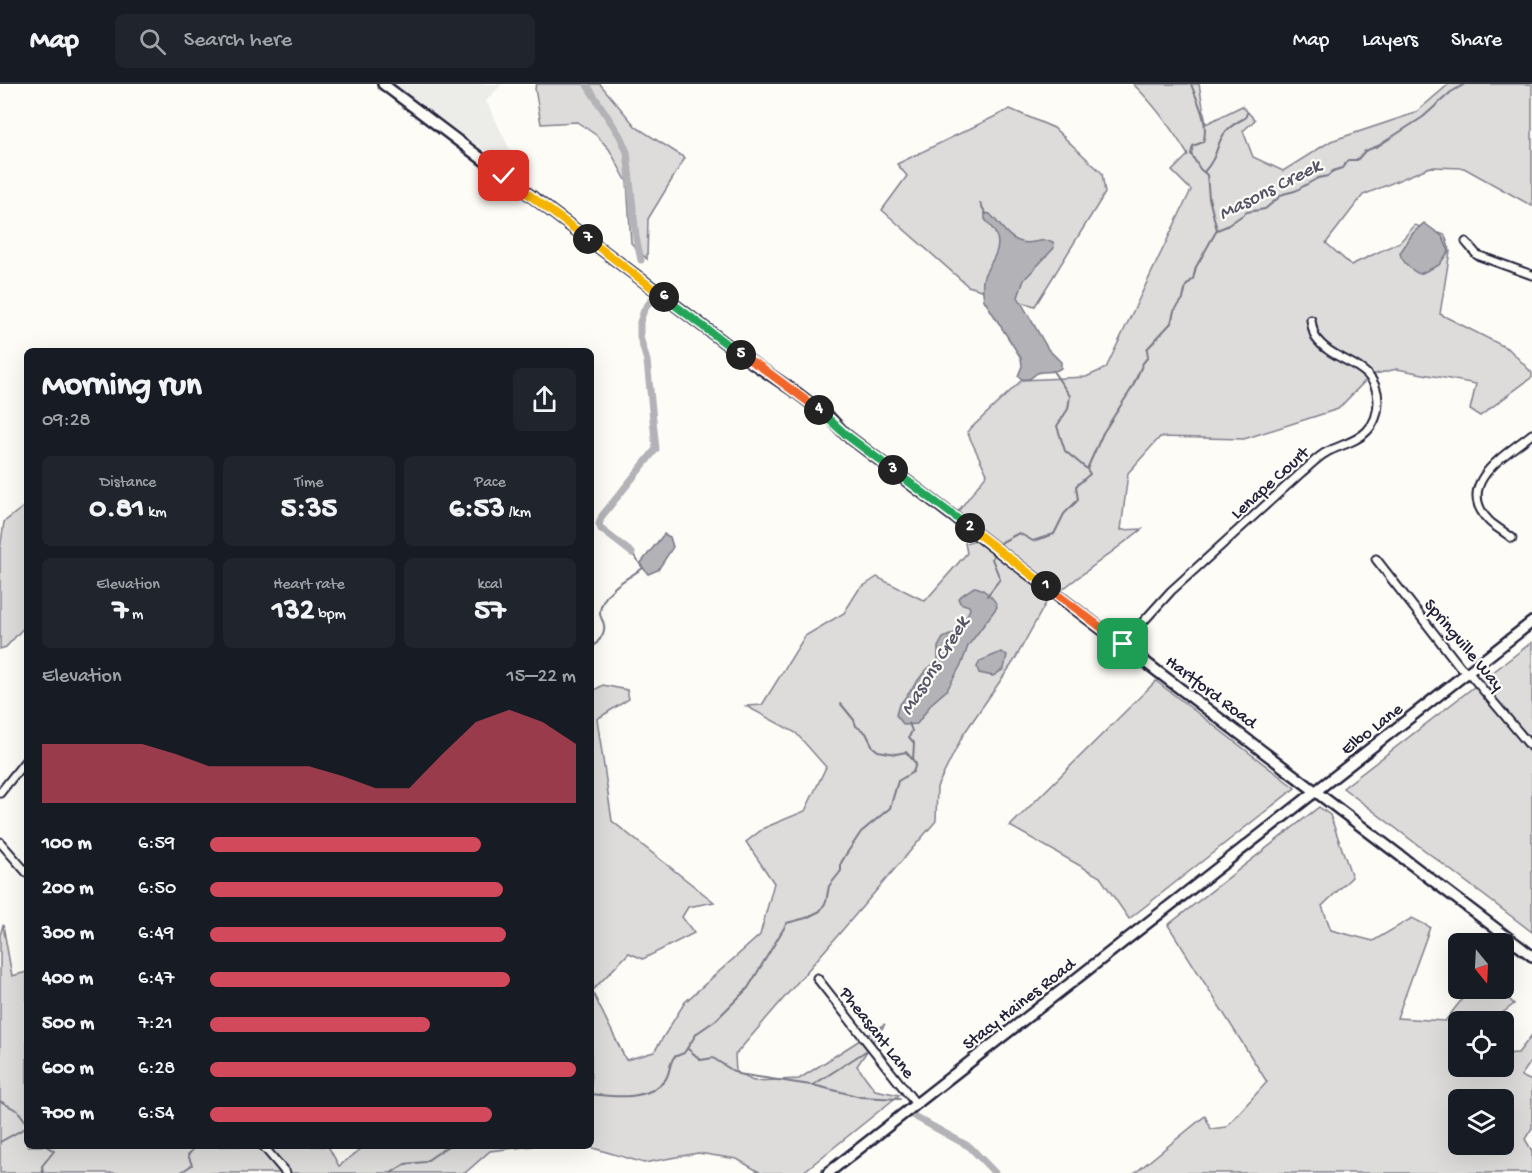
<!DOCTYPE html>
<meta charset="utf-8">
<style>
:root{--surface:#171b24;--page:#20242c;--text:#f1f3f6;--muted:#9ea1a6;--line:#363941;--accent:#d1495b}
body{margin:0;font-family:"Gochi Hand",sans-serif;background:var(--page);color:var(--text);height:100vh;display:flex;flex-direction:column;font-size:22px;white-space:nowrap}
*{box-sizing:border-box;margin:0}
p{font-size:20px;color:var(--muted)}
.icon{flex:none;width:33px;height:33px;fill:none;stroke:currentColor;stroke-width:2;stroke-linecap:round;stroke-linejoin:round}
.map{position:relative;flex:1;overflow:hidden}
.drawer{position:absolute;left:24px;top:264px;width:570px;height:801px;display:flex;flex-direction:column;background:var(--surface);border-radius:9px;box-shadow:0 6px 24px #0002}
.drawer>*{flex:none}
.needle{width:39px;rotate:162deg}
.fabs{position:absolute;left:1448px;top:849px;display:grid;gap:12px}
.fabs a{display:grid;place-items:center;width:66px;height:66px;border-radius:9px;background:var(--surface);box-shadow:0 6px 24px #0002;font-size:30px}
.pin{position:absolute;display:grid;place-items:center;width:51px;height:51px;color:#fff;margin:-26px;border-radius:12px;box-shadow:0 3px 9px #0006}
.km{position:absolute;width:30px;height:30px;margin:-15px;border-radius:50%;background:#222;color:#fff;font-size:16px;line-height:30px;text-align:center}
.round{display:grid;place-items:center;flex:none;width:63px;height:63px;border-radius:9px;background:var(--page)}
.headline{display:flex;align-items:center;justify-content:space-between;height:102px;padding:0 18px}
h1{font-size:33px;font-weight:800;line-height:45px}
.figures{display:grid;grid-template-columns:repeat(3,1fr);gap:9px;height:102px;padding:6px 18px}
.figures div{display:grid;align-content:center;border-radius:9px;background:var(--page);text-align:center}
.figures b{font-size:30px;font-weight:800}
.figures small{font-size:16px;font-weight:400}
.figures p{font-size:16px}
.chart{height:168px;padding:12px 18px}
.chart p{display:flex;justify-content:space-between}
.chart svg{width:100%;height:108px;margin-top:6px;fill:var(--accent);opacity:.7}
ul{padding:0 18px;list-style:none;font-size:20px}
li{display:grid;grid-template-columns:96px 72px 1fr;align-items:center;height:45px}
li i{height:15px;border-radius:8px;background:var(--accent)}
header{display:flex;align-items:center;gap:36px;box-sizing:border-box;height:84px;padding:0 30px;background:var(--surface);border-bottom:2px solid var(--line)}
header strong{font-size:28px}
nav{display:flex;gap:33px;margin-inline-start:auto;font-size:21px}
.search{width:420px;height:54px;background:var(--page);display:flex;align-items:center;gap:15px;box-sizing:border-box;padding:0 21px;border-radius:9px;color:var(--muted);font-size:22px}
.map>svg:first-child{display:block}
.built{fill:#ecece9}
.green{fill:#dddcdb;stroke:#807f8b;stroke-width:1.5;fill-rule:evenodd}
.water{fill:#b2b2b7;stroke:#787885;stroke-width:1.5}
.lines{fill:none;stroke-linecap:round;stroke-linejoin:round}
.stream{stroke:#787885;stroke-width:2}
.canal{stroke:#b2b2b7;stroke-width:7}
.minor-casing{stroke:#22223b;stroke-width:11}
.tertiary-casing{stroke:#22223b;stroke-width:14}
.minor{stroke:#fdfcf7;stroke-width:7}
.tertiary{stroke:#fdfcf7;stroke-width:9}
.split-1-casing{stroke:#fff;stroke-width:12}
.split-2-casing{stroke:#fff;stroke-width:12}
.split-3-casing{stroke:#fff;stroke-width:12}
.split-4-casing{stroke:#fff;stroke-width:12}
.split-5-casing{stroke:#fff;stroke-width:12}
.split-6-casing{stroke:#fff;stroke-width:12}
.split-7-casing{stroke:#fff;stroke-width:12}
.split-8-casing{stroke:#fff;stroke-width:12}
.split-1{stroke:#f0652b;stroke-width:8}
.split-2{stroke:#f5b400;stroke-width:8}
.split-3{stroke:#22a559;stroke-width:8}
.split-4{stroke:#22a559;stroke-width:8}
.split-5{stroke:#f0652b;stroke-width:8}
.split-6{stroke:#22a559;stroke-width:8}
.split-7{stroke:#f5b400;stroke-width:8}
.split-8{stroke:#f5b400;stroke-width:8}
.labels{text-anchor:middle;stroke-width:4.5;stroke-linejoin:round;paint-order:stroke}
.street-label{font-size:18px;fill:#22223b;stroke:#fdfcf7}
.water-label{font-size:20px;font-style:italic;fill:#545466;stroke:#fdfcf7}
</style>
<header>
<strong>Map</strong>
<div class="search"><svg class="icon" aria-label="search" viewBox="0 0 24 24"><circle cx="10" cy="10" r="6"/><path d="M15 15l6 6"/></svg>Search here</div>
<nav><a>Map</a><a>Layers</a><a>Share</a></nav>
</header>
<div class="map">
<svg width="1532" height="1089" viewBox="0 0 1532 1089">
<rect width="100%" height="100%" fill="#fdfcf7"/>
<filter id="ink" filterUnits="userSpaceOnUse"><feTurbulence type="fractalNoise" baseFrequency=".0167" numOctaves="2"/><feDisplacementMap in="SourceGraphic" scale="12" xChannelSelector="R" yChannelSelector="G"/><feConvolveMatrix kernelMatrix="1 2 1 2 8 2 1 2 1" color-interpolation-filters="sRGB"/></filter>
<g filter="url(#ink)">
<polygon class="built" points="393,0 502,0 486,17 515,76 510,82 501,79"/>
<g class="green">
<polygon points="537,0 600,0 636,43 685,74 648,135 647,175 631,159 627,98 609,65 596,51 577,38 541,40 535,4"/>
<path d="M1133,0H1199L1206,40L1242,22L1255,36L1243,47L1253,73L1283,87L1331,57L1415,29L1449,0H1532V122L1464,84L1430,83L1363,111L1326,159L1351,181L1400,158L1415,141L1445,151L1450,167L1440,230L1509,265L1532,289V293L1480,332L1470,326L1476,300L1397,285L1371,291L1338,325L1244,355L1160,353L1128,389L1121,446L1142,445L1047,517L1014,577L963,651L937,703L936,737L735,971L736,988L753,997L799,995L885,940L857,982L875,1006L899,1011L802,1089H761L737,1075L698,1069L644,1079L586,1062H591V608L603,601L627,606L629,615L597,635L612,737L714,818L688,823L682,833L694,849L643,875L629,869L592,907L626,976L654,968L685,918L760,851L774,799L746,758L764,744L805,727L826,683L796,649L746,622L762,621L805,552L844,529L859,505L877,493L925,517L967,469L965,459L986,453L956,430L987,390L967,348L1022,296L1086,293L1106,284L1191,106L1172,87L1188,71C1172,45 1154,20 1133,0Z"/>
<polygon points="1010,25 1054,44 1102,89 1105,109 1035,222 968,202 882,126 907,92 897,80"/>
<polygon points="27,420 27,540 6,563 0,565 0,466 4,438"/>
<polygon points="1532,558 1532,848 1343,704"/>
<polygon points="1156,597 1295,704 1129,835 1100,793 1010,742"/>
<path d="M1319,723L1330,731L1352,793L1322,822L1331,846L1373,857L1412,834L1430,843L1397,934L1445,937L1470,905H1499L1514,920L1492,937L1458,938V982H1503V970L1518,969L1532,951V976L1521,992L1532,997V1044L1525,1055L1532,1067V1089H1135L1205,1032L1211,1045L1226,1043L1267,998L1168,841ZM1458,1016H1503V1060H1458Z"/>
<polygon points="3,841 12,892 27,888 27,1062 328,1062 339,1082 365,1062 533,1062 490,1067 465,1089 0,1089 0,851"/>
</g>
<g class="water">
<path d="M985,129L990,130C1003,143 1012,163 1034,158C1041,157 1046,155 1053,158L1054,164L1024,196L1018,213L1048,265L1061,278V284C1053,291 1042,285 1036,290C1030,294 1031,296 1022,295L1018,292L1022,282L1021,274L984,216C983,208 981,200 984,192C989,180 1003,165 996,151C994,145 988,140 985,135Z"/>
<path d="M1424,139L1442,152L1449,167L1439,181L1420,190C1413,188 1401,177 1400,169L1413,149Z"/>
<polygon points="664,450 670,453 673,463 658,486 648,490 640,480"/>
<path d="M974,503C982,503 996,515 997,523L968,562L962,579L947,606L932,619L917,640L904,641L896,631L898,623L925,587L938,576V563L943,554L959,547L970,525L969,522L960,519L958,514Z"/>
<polygon points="1001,568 1007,571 1004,585 993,592 979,589 977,583 980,577"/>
</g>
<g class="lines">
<g class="stream">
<path d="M1191,0C1197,17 1210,40 1203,58L1193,62L1191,70L1200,85L1207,91L1209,114L1217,146"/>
<path d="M1204,88C1225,65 1210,51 1245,34L1247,29"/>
<polyline points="980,119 986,130"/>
<polyline points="1053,287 1070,312 1068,325 1057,342 1065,367 1087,385"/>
<polyline points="998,464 1002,458 1019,449 1033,457 1054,450 1064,430 1078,416 1076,402 1090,390 1087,385 1103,349 1132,304 1143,279 1148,273 1147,265 1171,239 1174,227 1183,215 1186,202 1193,195 1196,183 1217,146 1227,142 1247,128 1265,125 1283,110 1295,107 1318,94 1328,92 1333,87 1342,84 1348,76 1357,76 1365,67 1378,62 1423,33 1451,8 1465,0"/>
<polyline points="987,512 1000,495 992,475 994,468"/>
<path d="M591,565C597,559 606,550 604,541C603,535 599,533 600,527C603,506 628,494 643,484L632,469"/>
<polyline points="841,620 854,636 856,642 866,649 873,663 878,667 896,670 906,668 913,676"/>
<polyline points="688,965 701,976 713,974 738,990 817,1002 861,1013 900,1015"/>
<polyline points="813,1001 866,967"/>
<path d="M591,1010C614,1013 648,1017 665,996C670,990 669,980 674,973L684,969L697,949L716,936L748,904L787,839L806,834L820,827L826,818L829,802L841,787V779L845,772L861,748L890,724L898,697L913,688L916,680L913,676L914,659L909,653L912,647L909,639"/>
<polyline points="0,1017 18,1027 27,1039"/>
<polyline points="0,1058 27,1043"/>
<polyline points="43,1089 42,1082 54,1067 46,1062"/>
<polyline points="180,1089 192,1081 188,1071 196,1062"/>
<polyline points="391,1089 405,1080 425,1078 448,1062"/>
</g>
<g class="canal">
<polyline points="587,1 620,52 627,68 636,153 641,176"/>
<polyline points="632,469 601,445 599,440 602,432 656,365 647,277 640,253 640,238 644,226 653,214 655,208"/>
<polyline points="912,1031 970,1063 995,1089"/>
</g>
<g class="minor-casing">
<g id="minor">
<polyline points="1466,158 1477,171 1532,191"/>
<path d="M1512,454C1505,448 1495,443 1489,437C1453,400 1507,370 1532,350"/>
<polyline points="1376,475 1461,584 1469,589 1532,664"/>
<path d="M1123,560L1171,507L1302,388C1310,382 1317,373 1327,368C1340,361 1357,358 1367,347C1375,339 1378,328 1378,317C1377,277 1334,280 1316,254C1313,249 1312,242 1311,236"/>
<polyline points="0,709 27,675"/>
<polyline points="0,758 27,789"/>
<polyline points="817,894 916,1020"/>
<polyline points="263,1062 286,1089"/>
</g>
</g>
<g class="tertiary-casing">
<g id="tertiary">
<polyline points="383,0 741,271 797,309 831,335 845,350 1532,872"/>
<polyline points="828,1089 1532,538"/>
</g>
</g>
<use href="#minor" class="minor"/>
<use href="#tertiary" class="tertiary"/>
</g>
</g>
<g class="lines" filter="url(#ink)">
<g class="split-1-casing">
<polyline id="split-1" points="1046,502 1123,560"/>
</g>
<g class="split-2-casing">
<polyline id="split-2" points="970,444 1046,502"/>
</g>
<g class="split-3-casing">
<polyline id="split-3" points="893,386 970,444"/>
</g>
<g class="split-4-casing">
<polyline id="split-4" points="819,326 845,350 893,386"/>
</g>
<g class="split-5-casing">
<polyline id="split-5" points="741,271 761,283 819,326"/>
</g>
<g class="split-6-casing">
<polyline id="split-6" points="664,213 741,271"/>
</g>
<g class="split-7-casing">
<polyline id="split-7" points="588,155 664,213"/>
</g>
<g class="split-8-casing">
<polyline id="split-8" points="504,92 588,155"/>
</g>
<use href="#split-1" class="split-1"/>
<use href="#split-2" class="split-2"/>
<use href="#split-3" class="split-3"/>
<use href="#split-4" class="split-4"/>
<use href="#split-5" class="split-5"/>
<use href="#split-6" class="split-6"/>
<use href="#split-7" class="split-7"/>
<use href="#split-8" class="split-8"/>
</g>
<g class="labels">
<g class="street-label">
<text transform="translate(1269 398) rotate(-42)" y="6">Lenape Court</text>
<text transform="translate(1465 560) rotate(50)" y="6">Springville Way</text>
<text transform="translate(1212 607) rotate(37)" y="6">Hartford Road</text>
<text transform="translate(1371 644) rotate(-38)" y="6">Elbo Lane</text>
<text transform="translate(1018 919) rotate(-38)" y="6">Stacy Haines Road</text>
<text transform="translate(878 948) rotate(52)" y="6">Pheasant Lane</text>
</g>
<g class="water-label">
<text transform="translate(1269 104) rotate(-27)" y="7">Masons Creek</text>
<text transform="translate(933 581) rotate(-58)" y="7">Masons Creek</text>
</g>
</g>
</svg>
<div class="fabs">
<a><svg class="needle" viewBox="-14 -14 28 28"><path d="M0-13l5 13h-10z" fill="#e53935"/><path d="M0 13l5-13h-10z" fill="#9ea1a6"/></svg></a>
<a><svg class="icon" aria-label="locate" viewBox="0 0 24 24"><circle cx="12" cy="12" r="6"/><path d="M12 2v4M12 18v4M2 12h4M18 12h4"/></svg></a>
<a><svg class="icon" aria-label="layers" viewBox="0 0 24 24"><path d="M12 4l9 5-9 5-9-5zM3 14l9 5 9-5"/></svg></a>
</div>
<div class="pin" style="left:1123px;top:560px;background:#1e9e55"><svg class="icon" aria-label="arrive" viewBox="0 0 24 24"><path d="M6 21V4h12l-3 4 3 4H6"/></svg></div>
<div class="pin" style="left:504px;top:92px;background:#d93025"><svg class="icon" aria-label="check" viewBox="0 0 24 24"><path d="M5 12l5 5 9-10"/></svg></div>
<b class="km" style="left:1046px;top:502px">1</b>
<b class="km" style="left:970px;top:444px">2</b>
<b class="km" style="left:893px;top:386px">3</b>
<b class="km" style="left:819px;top:326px">4</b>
<b class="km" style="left:741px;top:271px">5</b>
<b class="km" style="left:664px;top:213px">6</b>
<b class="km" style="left:588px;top:155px">7</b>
<section class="drawer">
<div class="headline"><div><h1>Morning run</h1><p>09:28</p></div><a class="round"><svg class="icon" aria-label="share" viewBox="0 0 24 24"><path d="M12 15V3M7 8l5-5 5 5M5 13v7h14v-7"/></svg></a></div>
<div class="figures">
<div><p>Distance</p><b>0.81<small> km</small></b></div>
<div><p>Time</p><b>5:35</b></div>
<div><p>Pace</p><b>6:53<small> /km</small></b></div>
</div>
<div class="figures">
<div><p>Elevation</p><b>7<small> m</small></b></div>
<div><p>Heart rate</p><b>132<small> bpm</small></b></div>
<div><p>kcal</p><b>57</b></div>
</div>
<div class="chart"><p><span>Elevation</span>15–22 m</p>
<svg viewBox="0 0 160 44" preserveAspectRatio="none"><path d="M0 44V20L10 20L20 20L30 20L40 24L50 29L60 29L70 29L80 29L90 33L100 38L110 38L120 24L130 11L140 6L150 11L160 20V44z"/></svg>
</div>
<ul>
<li><b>100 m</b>6:59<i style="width:74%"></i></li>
<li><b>200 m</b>6:50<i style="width:80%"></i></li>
<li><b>300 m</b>6:49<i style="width:81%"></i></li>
<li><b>400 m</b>6:47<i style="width:82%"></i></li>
<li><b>500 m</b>7:21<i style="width:60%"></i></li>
<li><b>600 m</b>6:28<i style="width:100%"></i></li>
<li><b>700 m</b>6:54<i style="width:77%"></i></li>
</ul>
</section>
</div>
